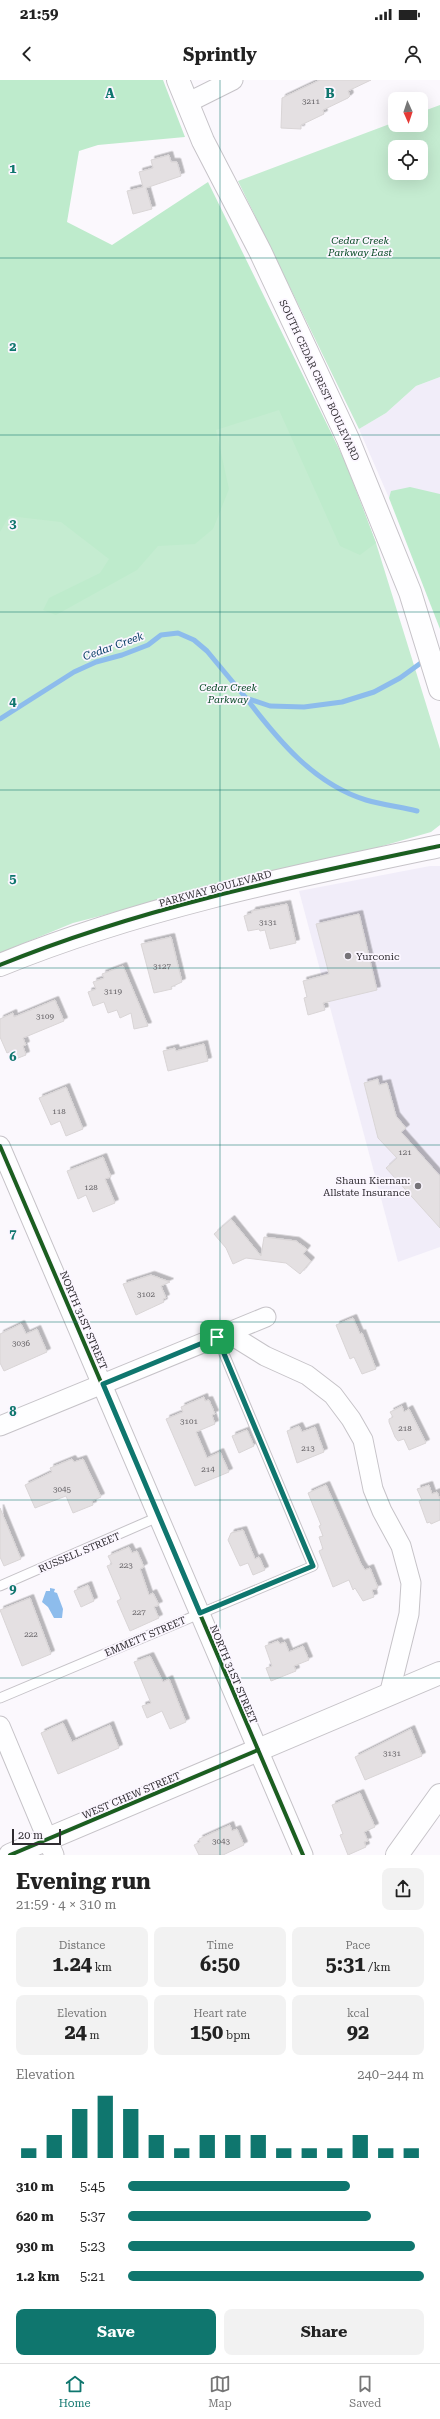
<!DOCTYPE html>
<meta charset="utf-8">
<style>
:root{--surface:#fff;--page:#f2f2f2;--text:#222;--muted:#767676;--line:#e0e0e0;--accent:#0f766e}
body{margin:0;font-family:"Roboto Serif",serif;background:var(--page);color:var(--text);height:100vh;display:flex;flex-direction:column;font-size:15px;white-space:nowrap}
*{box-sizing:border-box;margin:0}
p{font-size:13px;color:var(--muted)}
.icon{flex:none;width:22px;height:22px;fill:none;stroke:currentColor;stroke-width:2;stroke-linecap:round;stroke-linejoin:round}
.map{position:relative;height:1775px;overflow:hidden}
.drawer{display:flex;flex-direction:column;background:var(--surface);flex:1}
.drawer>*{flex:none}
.needle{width:26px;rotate:177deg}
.fabs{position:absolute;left:388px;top:12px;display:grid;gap:8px}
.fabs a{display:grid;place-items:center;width:40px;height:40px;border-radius:8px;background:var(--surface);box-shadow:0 4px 16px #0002;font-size:20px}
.scale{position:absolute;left:12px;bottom:10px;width:49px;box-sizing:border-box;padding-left:4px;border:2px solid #2f2c31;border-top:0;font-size:11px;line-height:14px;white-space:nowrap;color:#2f2c31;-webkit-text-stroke:3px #fbf6ff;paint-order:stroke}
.pin{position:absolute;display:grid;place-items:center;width:34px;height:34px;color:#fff;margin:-17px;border-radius:8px;box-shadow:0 2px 6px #0006}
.round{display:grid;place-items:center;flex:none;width:42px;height:42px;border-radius:8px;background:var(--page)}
.headline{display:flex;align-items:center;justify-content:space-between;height:68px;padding:0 16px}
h1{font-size:22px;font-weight:700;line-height:30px}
.metrics{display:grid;grid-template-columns:repeat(3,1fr);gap:6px;height:68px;padding:4px 16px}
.metrics div{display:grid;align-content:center;border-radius:8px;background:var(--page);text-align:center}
.metrics b{font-size:20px;font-weight:700}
.metrics small{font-size:11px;font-weight:400}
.metrics p{font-size:11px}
.chart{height:112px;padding:8px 16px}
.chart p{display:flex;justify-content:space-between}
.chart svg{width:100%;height:72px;margin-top:4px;stroke:var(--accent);stroke-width:6}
.button{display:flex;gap:8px;margin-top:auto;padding:8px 16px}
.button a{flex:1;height:46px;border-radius:8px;background:var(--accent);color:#fff;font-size:16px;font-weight:700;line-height:46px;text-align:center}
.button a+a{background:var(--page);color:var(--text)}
ul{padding:0 16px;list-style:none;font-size:13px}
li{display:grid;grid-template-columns:64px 48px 1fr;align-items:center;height:30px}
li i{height:10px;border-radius:5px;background:var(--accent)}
.status{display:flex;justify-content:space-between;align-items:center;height:28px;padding:0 20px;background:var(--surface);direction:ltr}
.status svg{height:11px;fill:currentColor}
header{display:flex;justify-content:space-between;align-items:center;height:52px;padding:0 16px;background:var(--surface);font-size:18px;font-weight:700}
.menu{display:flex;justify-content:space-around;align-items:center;height:56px;border-top:1px solid var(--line);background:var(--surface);font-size:11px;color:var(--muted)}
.menu a{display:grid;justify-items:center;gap:2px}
.menu .current{color:var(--accent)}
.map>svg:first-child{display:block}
.commercial{fill:#f1edf9}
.green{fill:#c5ecd1;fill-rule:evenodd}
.forest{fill:#beebcc}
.water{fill:#8dbcec}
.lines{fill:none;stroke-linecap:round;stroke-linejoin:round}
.stream{stroke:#8dbcec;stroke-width:5}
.building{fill:#e4e0e2;stroke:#d9d5d6;filter:url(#shadow)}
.lane-casing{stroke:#c6c3c8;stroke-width:11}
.street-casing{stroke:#c6c3c8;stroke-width:21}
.secondary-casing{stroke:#c6c3c8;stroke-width:24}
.primary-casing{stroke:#c6c3c8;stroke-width:24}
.lane{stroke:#fefeff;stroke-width:9}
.street{stroke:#fefeff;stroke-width:19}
.secondary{stroke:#fefeff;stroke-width:22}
.primary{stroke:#fefeff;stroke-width:22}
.cycleway-casing{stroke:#fbf6ff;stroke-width:6}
.cycleway{stroke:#1b5e20;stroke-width:4}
.route-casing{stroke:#fff;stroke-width:8}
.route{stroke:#0f766e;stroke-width:5}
.grid{fill:none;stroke:#0f766e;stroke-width:1;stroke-opacity:0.55}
.poi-dot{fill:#767378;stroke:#fbf6ff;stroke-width:1.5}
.labels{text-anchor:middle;stroke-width:3.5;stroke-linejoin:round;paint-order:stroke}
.number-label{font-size:8px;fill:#5f5c60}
.park-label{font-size:10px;font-style:italic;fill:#054822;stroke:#fbf6ff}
.street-label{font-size:10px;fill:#2f2c31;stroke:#fbf6ff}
.poi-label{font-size:10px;fill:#2f2c31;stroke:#fbf6ff;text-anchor:start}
.water-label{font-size:11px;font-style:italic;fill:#063c65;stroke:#fbf6ff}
.grid-label{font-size:13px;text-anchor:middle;font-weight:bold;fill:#0f766e;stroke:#fbf6ff;stroke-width:3.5;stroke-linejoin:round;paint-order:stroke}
</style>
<div class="status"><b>21:59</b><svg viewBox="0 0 49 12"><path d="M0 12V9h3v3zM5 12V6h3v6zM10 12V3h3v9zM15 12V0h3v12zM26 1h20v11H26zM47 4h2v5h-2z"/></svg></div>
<header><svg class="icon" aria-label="back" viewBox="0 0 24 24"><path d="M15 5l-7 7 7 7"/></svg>Sprintly<svg class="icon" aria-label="person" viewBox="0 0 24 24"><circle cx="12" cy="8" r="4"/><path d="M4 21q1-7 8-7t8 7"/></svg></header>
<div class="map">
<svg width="440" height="1775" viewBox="0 0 440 1775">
<defs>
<filter id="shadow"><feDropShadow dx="3.5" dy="-3.5" stdDeviation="0" flood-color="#0004"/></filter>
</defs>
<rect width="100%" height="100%" fill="#fbf8fd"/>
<g class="commercial">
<polygon points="440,297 440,414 392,411 389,418 359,349 386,333 416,306"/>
<polygon points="430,786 440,786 440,1167 398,1182 299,811"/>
</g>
<g class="green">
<path d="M440,25V297L416,306L386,333L359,349L238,101L395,42V45H421V32ZM395,67H421V93H395Z"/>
<polygon points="275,312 312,389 344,379 376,463 440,669 440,745 431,752 372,769 279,790 73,843 0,873 0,419 202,343"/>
</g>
<g class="forest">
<polygon points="0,0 163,0 185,57 98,65 79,71 67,142 112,165 208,102 344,379 376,463 360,475 340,466 279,330 216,350 229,409 213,449 195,464 158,466 137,490 56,535 43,530 49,518 100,493 109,479 61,442 9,436 0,452"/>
<polygon points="410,407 440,414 440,549 389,418 391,411"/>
</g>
<polygon class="water" points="50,1508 55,1509 54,1512 57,1513 63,1529 62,1538 54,1538 48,1527 42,1522 46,1511 50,1511"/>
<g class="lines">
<g class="stream">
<path d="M246,618C278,660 314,704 366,720C383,725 401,727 417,731"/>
<polyline points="0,639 74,592 96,582 122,575 148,565 161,555 178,553 194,560 207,571 246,618 270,626 304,627 342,622 374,612 400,598 425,580"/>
</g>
</g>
<g class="building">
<polygon points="320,0 371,0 348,11 350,16 348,18 323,30 324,34 301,45 301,49 281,48 282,18"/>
<polygon points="169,75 171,82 177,82 181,96 146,108 152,129 133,134 127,111 143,107 139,92 153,88 151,80"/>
<polygon points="287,824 296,863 270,869 265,850 260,851 259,849 248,851 244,836 252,833 252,831"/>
<polygon points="359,834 377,910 323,923 325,930 308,935 304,918 307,917 303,901 329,894 316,844"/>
<polygon points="171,857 182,902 171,907 172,909 154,913 141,864"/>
<polygon points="123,886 141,929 148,946 134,949 131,933 120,938 117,930 108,933 104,922 93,926 88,912 96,909 93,902 104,898 102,894"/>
<polygon points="55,920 64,941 23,958 26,965 23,966 26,975 13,980 9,972 7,973 0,957 0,939 13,933 14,937"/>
<polygon points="204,964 208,981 168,991 163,971 175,968 176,971"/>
<polygon points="378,999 379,1005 387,1003 396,1036 406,1048 401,1052 440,1096 440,1148 386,1088 397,1078 378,1058 364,1003"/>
<polygon points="66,1007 83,1049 66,1056 60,1041 51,1045 39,1018"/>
<polygon points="103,1077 111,1097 105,1099 115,1123 93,1132 86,1115 78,1119 67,1091"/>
<polygon points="231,1139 261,1176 264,1157 296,1161 307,1169 303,1174 311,1181 300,1194 286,1183 246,1178 233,1184 226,1168 214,1154"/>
<polygon points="151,1195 170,1202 161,1206 166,1218 163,1219 164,1222 136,1235 123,1204"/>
<polygon points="353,1238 360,1254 362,1253 376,1289 362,1294 354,1277 350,1279 336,1245"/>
<polygon points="21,1244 26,1254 37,1249 47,1272 4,1291 0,1283 0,1254"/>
<polygon points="204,1317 205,1321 209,1320 215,1334 212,1335 215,1344 196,1352 207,1378 220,1372 229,1392 195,1406 166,1339 183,1332 181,1327"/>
<polygon points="402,1326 404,1332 409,1329 426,1363 409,1370 404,1359 398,1361 395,1357 389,1342 389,1339 393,1337 390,1332"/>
<polygon points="299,1346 302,1352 315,1347 324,1372 297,1383 287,1351"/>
<polygon points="247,1350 254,1366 239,1373 232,1356"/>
<polygon points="72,1379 74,1382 83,1379 101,1417 92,1421 93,1425 73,1433 66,1416 35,1428 25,1405 52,1392 50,1388"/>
<polygon points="326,1405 361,1484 365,1490 370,1488 378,1508 372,1510 374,1517 363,1521 355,1508 353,1510 349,1500 333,1507 319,1471 323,1469 319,1457 323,1456 319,1446 321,1445 308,1413"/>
<polygon points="429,1405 432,1414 437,1412 440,1419 440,1440 431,1444 430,1442 427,1443 419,1421 422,1420 417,1409"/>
<polygon points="0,1428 21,1479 4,1486 0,1477"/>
<polygon points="243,1450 255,1479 259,1477 265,1490 253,1495 248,1483 240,1486 228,1460 231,1453"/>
<polygon points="129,1467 132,1473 137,1471 144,1487 140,1489 149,1515 153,1513 159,1525 154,1527 159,1538 130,1551 117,1521 121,1519 107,1486 112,1484 108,1476"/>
<polygon points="88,1505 94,1521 81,1527 74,1511"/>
<polygon points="30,1518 51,1574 22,1586 0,1530"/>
<polygon points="278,1561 280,1564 285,1562 289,1572 303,1566 309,1580 294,1586 296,1591 271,1601 266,1588 272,1586 265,1566"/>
<polygon points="150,1576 163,1602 169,1599 186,1642 170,1649 162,1631 147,1638 142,1626 151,1623 134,1582"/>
<polygon points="63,1643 72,1662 110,1645 119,1668 58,1694 41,1653"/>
<polygon points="411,1649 422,1676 365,1700 355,1677"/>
<polygon points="360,1713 375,1747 364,1752 368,1761 364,1762 366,1767 348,1775 340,1755 343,1754 332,1725"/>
<polygon points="230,1745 232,1751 237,1749 244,1765 223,1775 199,1775 194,1765 200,1762 199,1759"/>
</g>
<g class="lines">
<g class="lane-casing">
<g id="lane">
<polyline points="0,1506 158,1437"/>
<polyline points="0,1618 313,1486 217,1257"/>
</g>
</g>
<g class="street-casing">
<g id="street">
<polyline points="187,23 233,0"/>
<polyline points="0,1066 303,1775"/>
<polyline points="228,1253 265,1276 307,1295 333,1315 351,1339 363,1360 373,1409 382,1431 401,1466 411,1503 409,1534 389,1615"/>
<polyline points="0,1346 266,1237"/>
<polyline points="0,1646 54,1775"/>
</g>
</g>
<g class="secondary-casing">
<g id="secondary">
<path d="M0,885C142,827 291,797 440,766"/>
<polyline points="10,1775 440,1593"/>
<polyline points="397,1775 440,1715"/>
</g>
</g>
<g class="primary-casing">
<polyline id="primary" points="178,0 203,61 260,171 348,359 410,512 440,609"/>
</g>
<use href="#lane" class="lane"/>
<use href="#street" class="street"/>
<use href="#secondary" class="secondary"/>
<use href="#primary" class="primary"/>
<g class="cycleway-casing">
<g id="cycleway">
<path d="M0,885C142,827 291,797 440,766"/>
<polyline points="0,1066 303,1775"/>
<polyline points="10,1775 258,1670"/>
</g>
</g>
<use href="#cycleway" class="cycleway"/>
</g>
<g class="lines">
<g class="route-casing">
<polygon id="route" points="217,1257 313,1486 200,1533 103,1304"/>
</g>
<use href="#route" class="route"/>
</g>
<path class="grid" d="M220,0V1775M0,178H440M0,355H440M0,532H440M0,710H440M0,888H440M0,1065H440M0,1242H440M0,1420H440M0,1598H440"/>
<g class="poi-dot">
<circle cx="348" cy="876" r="4"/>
<circle cx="418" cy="1106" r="4"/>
</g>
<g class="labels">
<g class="number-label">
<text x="311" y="24">3211</text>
<text x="268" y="845">3131</text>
<text x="162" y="889">3127</text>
<text x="113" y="914">3119</text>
<text x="45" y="939">3109</text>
<text x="59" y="1034">118</text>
<text x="405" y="1075">121</text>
<text x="91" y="1110">128</text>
<text x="146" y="1217">3102</text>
<text x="21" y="1266">3036</text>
<text x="189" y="1344">3101</text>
<text x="405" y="1351">218</text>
<text x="308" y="1371">213</text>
<text x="208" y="1392">214</text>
<text x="62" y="1412">3045</text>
<text x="126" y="1488">223</text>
<text x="139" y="1535">227</text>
<text x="31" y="1557">222</text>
<text x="392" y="1676">3131</text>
<text x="221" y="1764">3043</text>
</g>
<g class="park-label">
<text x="360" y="164">Cedar Creek<tspan x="360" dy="12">Parkway East</tspan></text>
<text x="228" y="611">Cedar Creek<tspan x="228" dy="12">Parkway</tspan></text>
</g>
<g class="street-label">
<text transform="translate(320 300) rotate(65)" y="4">SOUTH CEDAR CREST BOULEVARD</text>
<text transform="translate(215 808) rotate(-15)" y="4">PARKWAY BOULEVARD</text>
<text transform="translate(84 1240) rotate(67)" y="4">NORTH 31ST STREET</text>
<text transform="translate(79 1472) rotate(-23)" y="4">RUSSELL STREET</text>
<text transform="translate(145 1556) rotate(-23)" y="4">EMMETT STREET</text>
<text transform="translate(234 1594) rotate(67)" y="4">NORTH 31ST STREET</text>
<text transform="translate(131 1715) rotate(-23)" y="4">WEST CHEW STREET</text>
</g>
<g class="poi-label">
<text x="356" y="880">Yurconic</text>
<text x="410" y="1104" text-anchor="end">Shaun Kiernan:<tspan x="410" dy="12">Allstate Insurance</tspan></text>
</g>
<g class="water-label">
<text transform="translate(113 566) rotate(-20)" y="4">Cedar Creek</text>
</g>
</g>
<g class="grid-label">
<text x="110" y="18">A</text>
<text x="330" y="18">B</text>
<text x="13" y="93">1</text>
<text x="13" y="271">2</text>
<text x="13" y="448">3</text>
<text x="13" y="626">4</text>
<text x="13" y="803">5</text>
<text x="13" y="981">6</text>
<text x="13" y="1158">7</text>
<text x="13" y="1336">8</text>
<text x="13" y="1513">9</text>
</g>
</svg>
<div class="fabs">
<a><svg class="needle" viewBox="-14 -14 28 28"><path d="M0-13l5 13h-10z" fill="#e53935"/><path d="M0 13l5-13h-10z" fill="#767676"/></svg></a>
<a><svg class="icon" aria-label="locate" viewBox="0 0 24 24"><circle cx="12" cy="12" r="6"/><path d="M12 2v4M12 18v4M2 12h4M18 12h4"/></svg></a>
</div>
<div class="scale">20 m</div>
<div class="pin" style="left:217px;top:1257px;background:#1e9e55"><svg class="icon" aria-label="arrive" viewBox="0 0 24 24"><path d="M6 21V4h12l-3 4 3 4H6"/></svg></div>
</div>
<section class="drawer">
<div class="headline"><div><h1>Evening run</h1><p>21:59 · 4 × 310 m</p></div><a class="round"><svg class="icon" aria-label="share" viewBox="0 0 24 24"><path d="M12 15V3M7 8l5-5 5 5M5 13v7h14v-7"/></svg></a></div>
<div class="metrics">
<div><p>Distance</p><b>1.24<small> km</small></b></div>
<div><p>Time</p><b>6:50</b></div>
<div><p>Pace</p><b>5:31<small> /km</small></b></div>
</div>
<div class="metrics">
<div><p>Elevation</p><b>24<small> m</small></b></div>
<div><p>Heart rate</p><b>150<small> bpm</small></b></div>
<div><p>kcal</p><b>92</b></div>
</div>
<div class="chart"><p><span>Elevation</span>240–244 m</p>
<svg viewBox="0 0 160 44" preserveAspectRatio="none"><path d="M5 44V38M15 44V30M25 44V14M35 44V6M45 44V14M55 44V30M65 44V38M75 44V30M85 44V30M95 44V30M105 44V38M115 44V38M125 44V38M135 44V30M145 44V38M155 44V38"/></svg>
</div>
<ul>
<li><b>310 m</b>5:45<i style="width:75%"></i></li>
<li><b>620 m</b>5:37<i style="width:82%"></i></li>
<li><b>930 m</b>5:23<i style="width:97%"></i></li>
<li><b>1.2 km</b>5:21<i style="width:100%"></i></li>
</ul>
<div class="button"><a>Save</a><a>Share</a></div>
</section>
<nav class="menu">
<a class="current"><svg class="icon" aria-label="home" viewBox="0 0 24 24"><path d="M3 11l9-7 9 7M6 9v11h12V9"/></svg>Home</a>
<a><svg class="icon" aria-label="map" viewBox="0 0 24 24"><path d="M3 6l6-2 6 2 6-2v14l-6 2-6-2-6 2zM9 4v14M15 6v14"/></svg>Map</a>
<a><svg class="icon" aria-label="saved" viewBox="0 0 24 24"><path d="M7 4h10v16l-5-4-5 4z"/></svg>Saved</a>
</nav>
